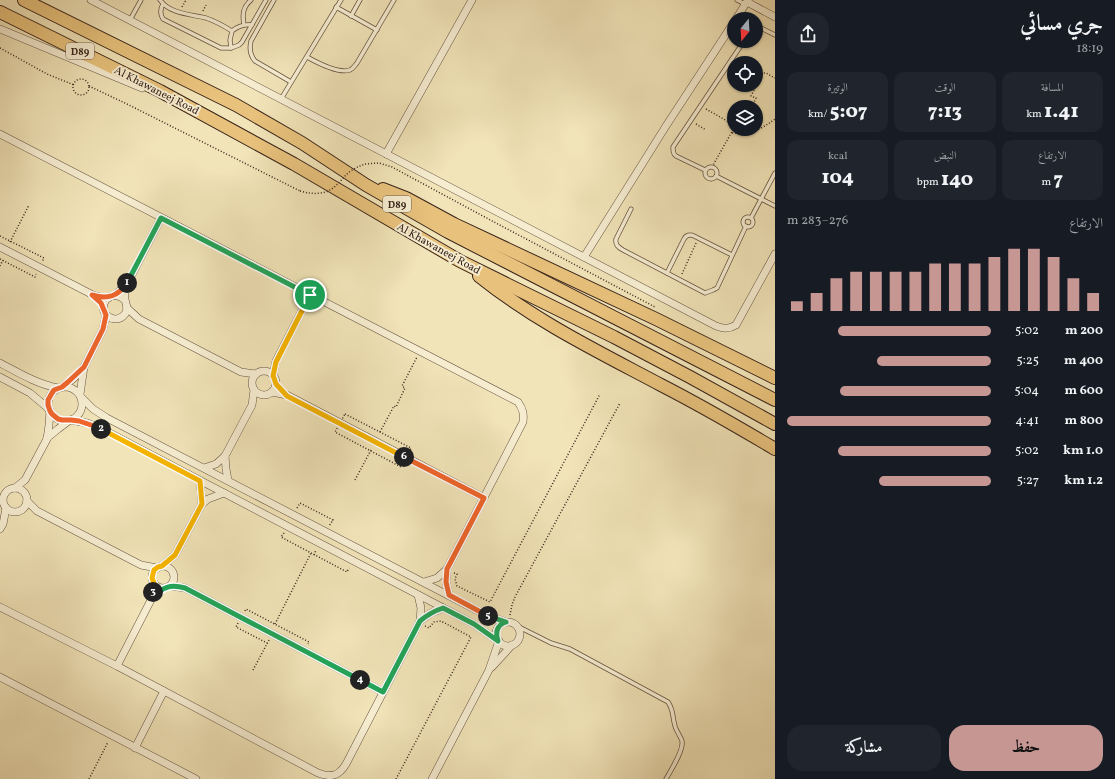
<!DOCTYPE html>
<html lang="ar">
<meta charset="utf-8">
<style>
:root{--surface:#171b24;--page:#20242c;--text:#f1f3f6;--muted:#9ea1a6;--accent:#c59692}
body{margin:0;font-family:Vollkorn,Amiri,serif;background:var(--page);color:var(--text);direction:rtl;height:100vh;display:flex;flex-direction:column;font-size:15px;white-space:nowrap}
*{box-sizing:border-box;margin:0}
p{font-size:13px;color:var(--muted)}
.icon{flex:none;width:22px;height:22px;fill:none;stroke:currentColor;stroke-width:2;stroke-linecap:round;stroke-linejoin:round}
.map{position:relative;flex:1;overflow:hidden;direction:ltr}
.sheet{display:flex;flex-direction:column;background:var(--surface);width:340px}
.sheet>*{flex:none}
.needle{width:26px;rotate:198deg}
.tools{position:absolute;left:727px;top:12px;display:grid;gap:8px}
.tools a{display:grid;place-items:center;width:36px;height:36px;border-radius:50%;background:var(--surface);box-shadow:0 1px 3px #0004;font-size:20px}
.pin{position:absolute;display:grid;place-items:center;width:34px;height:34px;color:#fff;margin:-17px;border:2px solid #fff;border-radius:50%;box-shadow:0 1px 4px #0007}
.km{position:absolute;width:20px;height:20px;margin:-10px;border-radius:50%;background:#222;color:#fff;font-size:11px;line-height:20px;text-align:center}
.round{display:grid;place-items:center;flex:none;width:42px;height:42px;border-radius:16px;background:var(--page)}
.headline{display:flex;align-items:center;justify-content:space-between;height:68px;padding:0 12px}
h1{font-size:22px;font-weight:800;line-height:30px}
.metrics{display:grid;grid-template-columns:repeat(3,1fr);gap:6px;height:68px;padding:4px 12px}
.metrics div{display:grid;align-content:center;border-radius:10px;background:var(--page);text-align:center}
.metrics b{font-size:20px;font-weight:800}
.metrics small{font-size:11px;font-weight:400}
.metrics p{font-size:11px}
.chart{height:112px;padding:8px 12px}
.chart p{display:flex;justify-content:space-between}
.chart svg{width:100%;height:72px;margin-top:4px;stroke:var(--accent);stroke-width:6}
.primary-button{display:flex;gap:8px;margin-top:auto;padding:8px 12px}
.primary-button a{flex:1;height:46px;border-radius:16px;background:var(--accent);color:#111;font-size:16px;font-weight:800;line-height:46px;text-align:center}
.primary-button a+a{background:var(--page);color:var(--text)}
ul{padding:0 12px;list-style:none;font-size:13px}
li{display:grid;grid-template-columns:64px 48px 1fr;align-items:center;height:30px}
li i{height:10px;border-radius:5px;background:var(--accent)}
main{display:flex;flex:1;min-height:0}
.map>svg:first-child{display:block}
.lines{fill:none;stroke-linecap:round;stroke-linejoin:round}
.lane-casing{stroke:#665342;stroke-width:5}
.street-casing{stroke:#665342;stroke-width:8}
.highway-casing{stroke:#38231a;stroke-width:14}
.path{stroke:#38231a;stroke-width:1.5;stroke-dasharray:1 2;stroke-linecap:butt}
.lane{stroke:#f6edd1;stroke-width:3.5}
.street{stroke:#f6edd1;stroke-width:7}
.highway{stroke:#e8c27c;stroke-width:12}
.path-bridge{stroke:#38231a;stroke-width:1.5;stroke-dasharray:1 2;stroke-linecap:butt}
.split-1-casing{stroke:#fff;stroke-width:8}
.split-2-casing{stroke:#fff;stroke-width:8}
.split-3-casing{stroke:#fff;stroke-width:8}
.split-4-casing{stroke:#fff;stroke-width:8}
.split-5-casing{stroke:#fff;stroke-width:8}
.split-6-casing{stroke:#fff;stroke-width:8}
.split-7-casing{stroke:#fff;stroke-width:8}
.split-1{stroke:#22a559;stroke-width:5}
.split-2{stroke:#f0652b;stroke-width:5}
.split-3{stroke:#f5b400;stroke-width:5}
.split-4{stroke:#22a559;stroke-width:5}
.split-5{stroke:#22a559;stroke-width:5}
.split-6{stroke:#f0652b;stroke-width:5}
.split-7{stroke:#f5b400;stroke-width:5}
.labels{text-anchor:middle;stroke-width:4;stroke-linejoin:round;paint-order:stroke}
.shield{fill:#f6edd1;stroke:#716051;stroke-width:1}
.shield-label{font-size:10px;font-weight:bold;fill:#38231a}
.street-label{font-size:11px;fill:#38231a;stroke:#f6edd1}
</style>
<main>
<section class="sheet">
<div class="headline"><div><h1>جري مسائي</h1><p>18:19</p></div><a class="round"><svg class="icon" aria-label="share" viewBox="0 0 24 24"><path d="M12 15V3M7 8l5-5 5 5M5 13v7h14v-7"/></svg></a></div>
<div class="metrics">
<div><p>المسافة</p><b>1.41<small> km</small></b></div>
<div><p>الوقت</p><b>7:13</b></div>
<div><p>الوتيرة</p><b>5:07<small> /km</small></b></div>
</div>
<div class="metrics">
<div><p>الارتفاع</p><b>7<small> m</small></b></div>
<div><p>النبض</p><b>140<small> bpm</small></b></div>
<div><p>kcal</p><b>104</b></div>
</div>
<div class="chart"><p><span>الارتفاع</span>276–283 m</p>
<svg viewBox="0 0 160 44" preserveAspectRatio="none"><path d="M5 44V38M15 44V33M25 44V24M35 44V20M45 44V20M55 44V20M65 44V20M75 44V15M85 44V15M95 44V15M105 44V11M115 44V6M125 44V6M135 44V11M145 44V24M155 44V33"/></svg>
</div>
<ul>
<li><b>200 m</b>5:02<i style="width:75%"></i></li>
<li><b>400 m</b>5:25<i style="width:56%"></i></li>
<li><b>600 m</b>5:04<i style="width:74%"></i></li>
<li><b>800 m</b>4:41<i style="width:100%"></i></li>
<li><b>1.0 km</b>5:02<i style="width:75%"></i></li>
<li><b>1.2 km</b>5:27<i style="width:55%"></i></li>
</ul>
<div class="primary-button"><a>حفظ</a><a>مشاركة</a></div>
</section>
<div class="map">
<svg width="775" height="779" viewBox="0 0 775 779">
<rect width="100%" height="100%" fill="#f1e4b8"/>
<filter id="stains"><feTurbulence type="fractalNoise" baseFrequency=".005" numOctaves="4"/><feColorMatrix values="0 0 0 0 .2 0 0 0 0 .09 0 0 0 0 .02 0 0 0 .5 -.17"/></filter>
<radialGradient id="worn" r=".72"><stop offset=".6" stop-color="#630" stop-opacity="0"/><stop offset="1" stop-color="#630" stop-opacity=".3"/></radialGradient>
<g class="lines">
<g class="lane-casing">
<g id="lane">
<path d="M160,0C170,14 190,14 206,18C215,21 224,26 232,31"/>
<path d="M274,0L251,41C249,49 250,55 255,61L291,82"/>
<polyline points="737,0 745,4"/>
<path d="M163,4C160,9 160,14 163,19L221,48H231L239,45L242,42L266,0"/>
<polyline points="336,7 377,30"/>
<polyline points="351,16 360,0"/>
<polyline points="130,20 141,0"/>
<path d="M244,25C242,14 243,7 251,0"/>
<polyline points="756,29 761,28 775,35"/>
<path d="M231,48L230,40L232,31C238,26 244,24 252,25"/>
<path d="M307,57C316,62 339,74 350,70C354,68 355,65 357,63L394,0"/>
<polyline points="281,99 341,0"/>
<circle cx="711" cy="173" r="6"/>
<path d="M705,170L676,156C673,154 673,151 673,147L744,41"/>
<polyline points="716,176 775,206"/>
<path d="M631,209L616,239C615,245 618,247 623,250L705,293L713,290L717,288L746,226"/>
<circle cx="748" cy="222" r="5"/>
<polyline points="751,218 775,173"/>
<path d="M667,273L684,239C686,235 690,234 694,236L732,255"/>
<path d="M519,627L551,643L570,649L668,702C674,711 672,716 675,726C676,731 680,735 682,741C684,750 671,770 666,779"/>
</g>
</g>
<g class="street-casing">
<g id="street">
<path d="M91,0L716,326C724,329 729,329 736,325L775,254"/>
<polyline points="747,2 775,17"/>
<polyline points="736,19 748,0"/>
<polyline points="0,29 142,88"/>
<path d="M0,134L518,402C523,409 524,414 523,422L447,569L437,578L424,582"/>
<polyline points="386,154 472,0"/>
<polyline points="0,247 93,295 100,297 108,298"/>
<polyline points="584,257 666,126 734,22"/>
<polyline points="115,295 127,284 161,218"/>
<path d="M125,300C119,295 111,293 106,300C96,312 115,327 125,314C129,309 126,305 125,299C124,295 126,288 127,284"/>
<polyline points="127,308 139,319 241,372 256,374"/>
<path d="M0,363C19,373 37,384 58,388"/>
<circle cx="264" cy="383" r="12"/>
<polyline points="273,375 276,361 310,295"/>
<polyline points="0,377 30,393 49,409"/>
<polyline points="62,387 74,378 84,367 103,329 106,315"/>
<circle cx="65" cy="404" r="17"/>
<polyline points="272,392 287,395 484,498"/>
<polyline points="80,394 84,367"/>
<polyline points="81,397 93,409 107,418 486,615 506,622"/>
<polyline points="71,420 87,423 102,429 474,624 498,641"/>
<polyline points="47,438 58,429 70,420"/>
<polyline points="225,456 226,469 228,480"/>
<polyline points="204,468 216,464 225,456 252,405 254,390"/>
<polyline points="15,488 25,480 47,439 49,425 50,411"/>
<circle cx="15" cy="500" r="12"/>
<polyline points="27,501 37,511 141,565 157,568"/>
<polyline points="202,504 208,499 224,493"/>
<polyline points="0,529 3,524 6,508"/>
<circle cx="163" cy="577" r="11"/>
<polyline points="162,566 175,555 202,504 200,481"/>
<polyline points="447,569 446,582 449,595"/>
<polyline points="171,586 185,588 383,692"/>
<path d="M0,607L117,666L318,773C331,778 339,776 346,764L420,621L421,608L418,595"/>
<polyline points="420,621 431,613 443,608"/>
<circle cx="508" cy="634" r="12"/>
<polyline points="117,666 152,598 154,583"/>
<polyline points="492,667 512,645"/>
<polyline points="0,677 196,779"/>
<polyline points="135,748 164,691"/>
<polyline points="432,779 489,670 499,641"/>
</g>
</g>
<g class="highway-casing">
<g id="highway">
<polyline points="24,0 236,105 302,143 366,185 448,232 775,400"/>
<polyline points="0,12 160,91 294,164 460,261 614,337 690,377 775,424"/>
<polyline points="383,189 406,198 454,224 656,319 775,378"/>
<path d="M479,276C535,321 599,352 661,385C700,405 738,427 775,449"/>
</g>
</g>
<g class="path">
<polyline points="182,7 186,0"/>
<polyline points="203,11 206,5"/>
<polyline points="0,48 47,74 74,85"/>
<circle cx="81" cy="87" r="8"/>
<polyline points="89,86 129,105 300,191"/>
<polyline points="752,107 756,98 751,96 763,73 766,73 775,78"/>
<polyline points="706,109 734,125"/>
<polyline points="696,124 706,130"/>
<path d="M732,133C752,133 759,131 775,119"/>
<polyline points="365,164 379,163 392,167 494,222 655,307"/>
<polyline points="712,167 734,128"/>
<polyline points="0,236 44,258 42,262"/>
<polyline points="10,242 29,205"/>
<polyline points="0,259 35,277 36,274"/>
<polyline points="0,266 3,260"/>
<polyline points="682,274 696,243"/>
<polygon points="345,414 411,448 401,467 335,432"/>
<polyline points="380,432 394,406 396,407 405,388 402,386 417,357"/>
<polyline points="355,480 371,450"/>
<polyline points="297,508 300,503 333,520 329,526"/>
<polyline points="284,533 281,537 347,572 349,568"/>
<polyline points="314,555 316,550"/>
<polyline points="454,573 457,574 455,579 457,586 490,602 600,394"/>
<polyline points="245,611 246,609 309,642 308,644"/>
<polyline points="510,615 512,605 515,597 620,403"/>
<polyline points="238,623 236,627 267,643"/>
<polyline points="275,624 311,553"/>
<polyline points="253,670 269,640"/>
<polyline points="89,779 108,742"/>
<polyline points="396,779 471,637 441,621 434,622 429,628 425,626"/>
</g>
<use href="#lane" class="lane"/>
<use href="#street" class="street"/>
<use href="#highway" class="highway"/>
<path class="path-bridge" d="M300,191C307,193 313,194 320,193C333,192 339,182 348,173C353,169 359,166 365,164"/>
</g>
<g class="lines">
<g class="split-1-casing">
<polyline id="split-1" points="127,283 161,218 310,295"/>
</g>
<g class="split-2-casing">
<path id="split-2" d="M101,429L94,426L79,421L71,420H62L58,419L52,414L50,411L48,405V400L52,393L54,390L62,387L68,382L84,367L103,329L106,315L101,303L92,295C108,300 118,296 127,283"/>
</g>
<g class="split-3-casing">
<polyline id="split-3" points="101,429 200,481 202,504 175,555 162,566 158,567 154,570 152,578 154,583 153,592"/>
</g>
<g class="split-4-casing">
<path id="split-4" d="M153,592L152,598C163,587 170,584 185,588L360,680"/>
</g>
<g class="split-5-casing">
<path id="split-5" d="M360,680L383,692L420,621C427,615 434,611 443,608L474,624L498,641C495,632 497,625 506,622L488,616"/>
</g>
<g class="split-6-casing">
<polyline id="split-6" points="404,457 484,498 447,569 446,582 449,595 488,616"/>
</g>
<g class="split-7-casing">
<polyline id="split-7" points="310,295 276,362 273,376 274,378 276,384 287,396 404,457"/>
</g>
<use href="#split-1" class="split-1"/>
<use href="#split-2" class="split-2"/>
<use href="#split-3" class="split-3"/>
<use href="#split-4" class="split-4"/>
<use href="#split-5" class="split-5"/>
<use href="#split-6" class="split-6"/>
<use href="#split-7" class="split-7"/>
</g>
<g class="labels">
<g class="shield">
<rect x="66" y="43" width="28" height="16" rx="3"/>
<rect x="383" y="196" width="28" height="16" rx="3"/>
</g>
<g class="shield-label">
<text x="80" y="55">D89</text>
<text x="397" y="208">D89</text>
</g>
<g class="street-label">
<text transform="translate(157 90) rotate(27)" y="4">Al Khawaneej Road</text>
<text transform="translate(439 248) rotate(29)" y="4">Al Khawaneej Road</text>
</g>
</g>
<rect width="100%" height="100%" filter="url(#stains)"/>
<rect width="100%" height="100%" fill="url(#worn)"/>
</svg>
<div class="tools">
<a><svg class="needle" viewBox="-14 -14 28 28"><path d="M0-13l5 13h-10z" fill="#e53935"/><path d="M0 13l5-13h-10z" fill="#9ea1a6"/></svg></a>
<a><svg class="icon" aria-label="locate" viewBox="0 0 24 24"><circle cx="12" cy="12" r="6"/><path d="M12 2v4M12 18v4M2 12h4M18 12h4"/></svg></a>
<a><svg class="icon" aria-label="layers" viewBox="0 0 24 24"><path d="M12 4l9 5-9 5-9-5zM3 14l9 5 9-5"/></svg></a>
</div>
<div class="pin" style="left:310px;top:295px;background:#1e9e55"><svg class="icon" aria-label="arrive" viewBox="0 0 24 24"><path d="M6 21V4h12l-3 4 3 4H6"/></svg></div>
<b class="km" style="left:127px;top:283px">1</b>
<b class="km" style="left:101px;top:429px">2</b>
<b class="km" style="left:153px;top:592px">3</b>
<b class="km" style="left:360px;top:680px">4</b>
<b class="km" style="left:488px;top:616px">5</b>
<b class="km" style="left:404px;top:457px">6</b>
</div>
</main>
